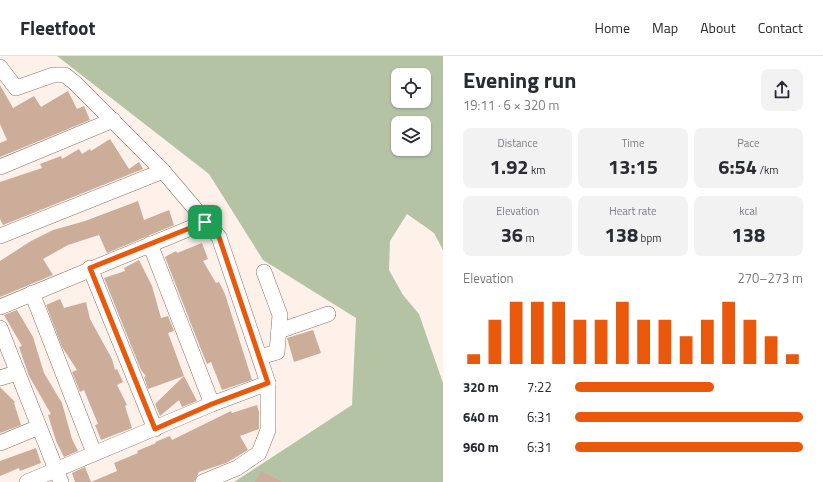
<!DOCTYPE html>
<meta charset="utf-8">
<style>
:root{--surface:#fff;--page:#f2f2f3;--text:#2b2b33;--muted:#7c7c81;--line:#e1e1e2;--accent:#ea580c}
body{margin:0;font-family:"Titillium Web",sans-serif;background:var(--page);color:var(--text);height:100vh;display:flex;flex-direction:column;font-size:15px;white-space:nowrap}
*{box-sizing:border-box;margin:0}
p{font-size:13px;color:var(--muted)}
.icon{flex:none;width:22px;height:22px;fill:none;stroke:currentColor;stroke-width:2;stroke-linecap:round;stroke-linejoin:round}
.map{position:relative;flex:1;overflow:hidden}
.sheet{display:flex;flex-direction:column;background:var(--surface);width:380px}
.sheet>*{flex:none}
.controls{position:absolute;left:391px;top:12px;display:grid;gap:8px}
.controls a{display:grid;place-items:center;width:40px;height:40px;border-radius:8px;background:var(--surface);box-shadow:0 1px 3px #0004;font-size:20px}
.pin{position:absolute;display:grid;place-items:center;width:34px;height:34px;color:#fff;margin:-17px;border-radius:8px;box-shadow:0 2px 6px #0006}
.round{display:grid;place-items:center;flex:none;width:42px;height:42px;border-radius:8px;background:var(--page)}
.overview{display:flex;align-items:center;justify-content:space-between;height:68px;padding:0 20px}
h1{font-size:22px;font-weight:700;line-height:30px}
.stats{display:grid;grid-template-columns:repeat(3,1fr);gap:6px;height:68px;padding:4px 20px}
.stats div{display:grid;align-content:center;border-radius:8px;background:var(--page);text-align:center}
.stats b{font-size:20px;font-weight:700}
.stats small{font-size:11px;font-weight:400}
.stats p{font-size:11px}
.chart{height:112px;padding:8px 20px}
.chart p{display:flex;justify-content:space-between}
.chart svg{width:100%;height:72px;margin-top:4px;stroke:var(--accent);stroke-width:6}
ul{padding:0 20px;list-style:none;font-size:13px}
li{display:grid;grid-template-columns:64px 48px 1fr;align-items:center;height:30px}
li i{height:10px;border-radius:5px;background:var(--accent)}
header{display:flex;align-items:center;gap:24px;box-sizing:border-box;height:56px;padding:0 20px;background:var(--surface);border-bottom:1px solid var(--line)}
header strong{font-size:19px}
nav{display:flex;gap:22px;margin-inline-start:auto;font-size:14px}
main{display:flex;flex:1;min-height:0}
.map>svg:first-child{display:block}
.forest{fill:#b5c3a5;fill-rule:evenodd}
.building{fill:#cbad9a}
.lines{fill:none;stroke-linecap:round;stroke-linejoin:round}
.minor-casing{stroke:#89766b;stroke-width:16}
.minor{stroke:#fff;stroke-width:15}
.route-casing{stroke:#fff;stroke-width:8}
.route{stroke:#ea580c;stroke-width:5}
</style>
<header>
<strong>Fleetfoot</strong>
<nav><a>Home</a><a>Map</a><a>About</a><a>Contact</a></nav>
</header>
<main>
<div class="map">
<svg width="443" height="426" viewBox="0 0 443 426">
<rect width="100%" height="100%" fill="#fef1ea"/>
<path class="forest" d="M57,0H443V194L434,177L407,158L390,185L389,214L403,239L419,258L443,327V426H234L352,349L356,262L263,204L209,118ZM398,19H424V45H398ZM398,67H424V93H398Z"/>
<g class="building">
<polygon points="0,29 13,52 34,40 41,51 68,35 77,53 84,50 90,64 0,101 0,87 7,84 0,68"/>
<polygon points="110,83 129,113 139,106 143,113 3,169 0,163 0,126 42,112 40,108 61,100 62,103 79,93 82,98 90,93 91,95"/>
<polygon points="138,145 144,164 169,154 174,169 107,197 99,179 68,189 43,203 53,219 0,241 0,205 31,185 53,174 85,165"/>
<polygon points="202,187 208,203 203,205 216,227 219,226 225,238 252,324 222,334 211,306 207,308 200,291 165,201 176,195 177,197"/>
<polygon points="139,204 152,230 161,262 168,260 174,275 168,277 184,320 148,333 144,321 146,320 141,314 104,222 125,215 124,212"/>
<polygon points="60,243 64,252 86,246 90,263 112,303 115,314 117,313 123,326 117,329 127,349 125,350 132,372 101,384 95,369 98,368 84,334 80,336 72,316 77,314 62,291 46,249"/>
<polygon points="17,254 33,281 44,317 62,347 72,383 78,395 64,401 56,385 48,359 51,358 29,320 19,291 22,290 4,259"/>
<polygon points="313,274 321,297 294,306 287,282"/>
<polygon points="184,320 197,345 182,351 179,344 160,360 155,348"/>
<polygon points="0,331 15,346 14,347 21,369 0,377"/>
<polygon points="257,349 259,356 259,373 240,380 248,394 226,407 199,416 194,426 91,426 117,415 114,407 138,397 137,395 156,387 155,386 170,380 172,384 231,355 232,357"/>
<polygon points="36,392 41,407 20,415 19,412 0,420 0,405"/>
<polygon points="85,411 91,426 75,426 72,417"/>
<polygon points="261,415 283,426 255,426"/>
</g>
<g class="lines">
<g class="minor-casing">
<g id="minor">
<polyline points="0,11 16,32 53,19 65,19 75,27 163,115 219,181 268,327 268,374 259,397 237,412 203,426"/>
<polyline points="0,111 113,64"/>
<polyline points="0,180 163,115"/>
<polyline points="150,188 212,348"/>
<polyline points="90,212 155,373"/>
<polyline points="32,237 94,397"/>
<polyline points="0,251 205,166"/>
<polyline points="0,272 61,426"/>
<polyline points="279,275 328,258"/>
<polyline points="260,301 277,296 280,259 264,216"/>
<polyline points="0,322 16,317"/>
<polyline points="0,387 39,371"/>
<polyline points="27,426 212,348 268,327"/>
</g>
</g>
<use href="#minor" class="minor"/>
</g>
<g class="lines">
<g class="route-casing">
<polygon id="route" points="205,166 219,181 268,327 212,348 155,373 90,212"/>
</g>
<use href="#route" class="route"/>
</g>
</svg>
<div class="controls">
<a><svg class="icon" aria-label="locate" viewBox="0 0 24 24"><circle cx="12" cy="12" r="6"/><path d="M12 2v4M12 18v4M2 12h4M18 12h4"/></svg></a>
<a><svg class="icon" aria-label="layers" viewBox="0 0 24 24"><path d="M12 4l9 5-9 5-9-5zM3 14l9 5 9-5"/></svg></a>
</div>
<div class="pin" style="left:205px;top:166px;background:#1e9e55"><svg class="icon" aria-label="arrive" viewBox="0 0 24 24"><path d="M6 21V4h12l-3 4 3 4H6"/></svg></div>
</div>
<section class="sheet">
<div class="overview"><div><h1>Evening run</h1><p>19:11 · 6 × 320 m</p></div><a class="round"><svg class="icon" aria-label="share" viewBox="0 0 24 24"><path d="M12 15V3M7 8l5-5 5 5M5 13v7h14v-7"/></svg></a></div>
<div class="stats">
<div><p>Distance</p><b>1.92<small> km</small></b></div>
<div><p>Time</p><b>13:15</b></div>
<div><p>Pace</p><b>6:54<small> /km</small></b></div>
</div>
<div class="stats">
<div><p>Elevation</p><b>36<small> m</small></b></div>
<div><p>Heart rate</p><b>138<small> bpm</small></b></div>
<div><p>kcal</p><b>138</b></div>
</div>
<div class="chart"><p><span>Elevation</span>270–273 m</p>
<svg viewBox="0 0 160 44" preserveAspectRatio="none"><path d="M5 44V38M15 44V17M25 44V6M35 44V6M45 44V6M55 44V17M65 44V17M75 44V6M85 44V17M95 44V17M105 44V27M115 44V17M125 44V6M135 44V17M145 44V27M155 44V38"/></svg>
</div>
<ul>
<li><b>320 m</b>7:22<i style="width:61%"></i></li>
<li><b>640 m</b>6:31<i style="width:100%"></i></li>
<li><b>960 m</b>6:31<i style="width:100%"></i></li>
</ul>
</section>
</main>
